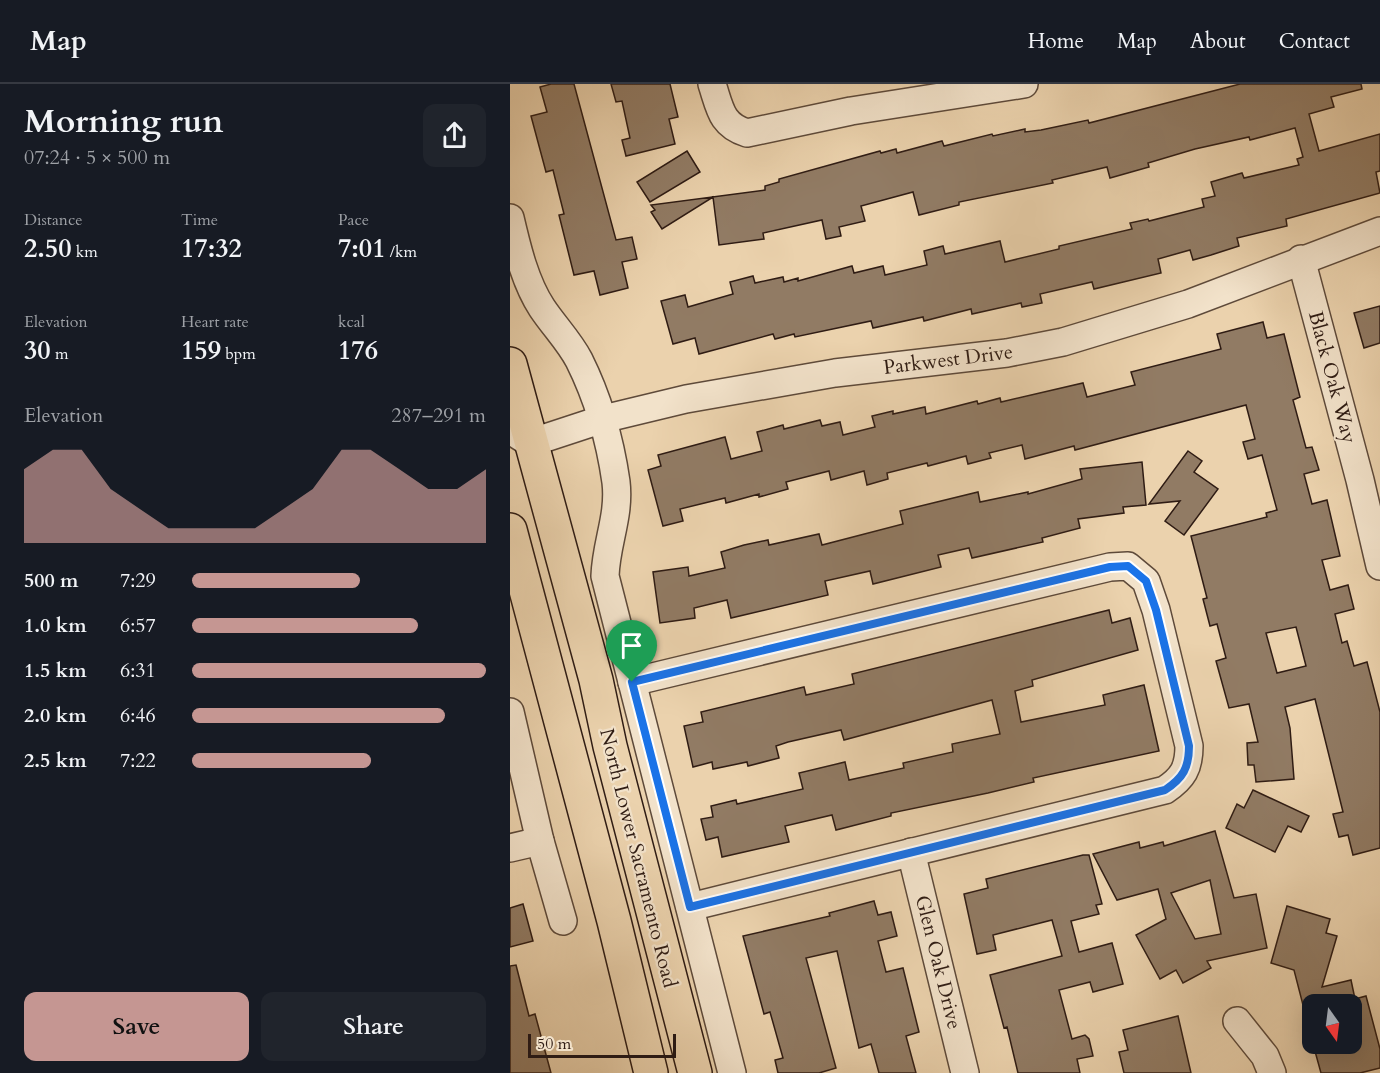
<!DOCTYPE html>
<meta charset="utf-8">
<style>
:root{--surface:#171b24;--page:#20242c;--text:#f1f3f6;--muted:#9ea1a6;--line:#363941;--accent:#c59692}
body{margin:0;font-family:Cardo,serif;background:var(--page);color:var(--text);height:100vh;display:flex;flex-direction:column;font-size:22px;white-space:nowrap}
*{box-sizing:border-box;margin:0}
p{font-size:20px;color:var(--muted)}
.icon{flex:none;width:33px;height:33px;fill:none;stroke:currentColor;stroke-width:2;stroke-linecap:round;stroke-linejoin:round}
.map{position:relative;flex:1;overflow:hidden}
.side{display:flex;flex-direction:column;background:var(--surface);width:510px}
.side>*{flex:none}
.needle{width:39px;rotate:166deg}
.fabs{position:absolute;left:792px;top:910px;display:grid;gap:12px}
.fabs a{display:grid;place-items:center;width:60px;height:60px;border-radius:12px;background:var(--surface);box-shadow:0 6px 24px #0002;font-size:30px}
.scale{position:absolute;left:18px;bottom:15px;width:148px;box-sizing:border-box;padding-left:6px;border:3px solid #2f1c14;border-top:0;font-size:16px;line-height:21px;white-space:nowrap;color:#2f1c14;-webkit-text-stroke:4px #f2e2ca;paint-order:stroke}
.pin{position:absolute;display:grid;place-items:center;width:51px;height:51px;color:#fff;margin:-62px -26px;border-radius:50% 50% 50% 0;rotate:-45deg;box-shadow:0 0 6px #0007}
.pin .icon{rotate:45deg}
.round{display:grid;place-items:center;flex:none;width:63px;height:63px;border-radius:12px;background:var(--page)}
.summary{display:flex;align-items:center;justify-content:space-between;height:102px;padding:0 24px}
h1{font-size:33px;font-weight:700;line-height:45px}
.metrics{display:grid;grid-template-columns:repeat(3,1fr);gap:9px;height:102px;padding:6px 24px}
.metrics div{display:grid;align-content:center}
.metrics b{font-size:26px;font-weight:700}
.metrics small{font-size:16px;font-weight:400}
.metrics p{font-size:16px}
.chart{height:168px;padding:12px 24px}
.chart p{display:flex;justify-content:space-between}
.chart svg{width:100%;height:108px;margin-top:6px;fill:var(--accent);opacity:.7}
.button{display:flex;gap:12px;margin-top:auto;padding:12px 24px}
.button a{flex:1;height:69px;border-radius:12px;background:var(--accent);color:#111;font-size:24px;font-weight:700;line-height:69px;text-align:center}
.button a+a{background:var(--page);color:var(--text)}
ul{padding:0 24px;list-style:none;font-size:20px}
li{display:grid;grid-template-columns:96px 72px 1fr;align-items:center;height:45px}
li i{height:15px;border-radius:8px;background:var(--accent)}
header{display:flex;align-items:center;gap:36px;box-sizing:border-box;height:84px;padding:0 30px;background:var(--surface);border-bottom:2px solid var(--line)}
header strong{font-size:28px}
nav{display:flex;gap:33px;margin-inline-start:auto;font-size:21px}
main{display:flex;flex:1;min-height:0}
.map>svg:first-child{display:block}
.building{fill:#917b64;stroke:#2f1c14;stroke-width:1.5;fill-rule:evenodd}
.lines{fill:none;stroke-linecap:round;stroke-linejoin:round}
.minor-casing{stroke:#5e4a3a;stroke-width:30}
.major-casing{stroke:#2f1c14;stroke-width:36}
.minor{stroke:#f2e2ca;stroke-width:27}
.major{stroke:#ebd2ad;stroke-width:33}
.route-casing{stroke:#fff;stroke-width:12}
.route{stroke:#1a73e8;stroke-width:8}
.labels{text-anchor:middle;stroke-width:4.5;stroke-linejoin:round;paint-order:stroke}
.street-label{font-size:20px;fill:#2f1c14;stroke:#f2e2ca}
</style>
<header>
<strong>Map</strong>
<nav><a>Home</a><a>Map</a><a>About</a><a>Contact</a></nav>
</header>
<main>
<section class="side">
<div class="summary"><div><h1>Morning run</h1><p>07:24 · 5 × 500 m</p></div><a class="round"><svg class="icon" aria-label="share" viewBox="0 0 24 24"><path d="M12 15V3M7 8l5-5 5 5M5 13v7h14v-7"/></svg></a></div>
<div class="metrics">
<div><p>Distance</p><b>2.50<small> km</small></b></div>
<div><p>Time</p><b>17:32</b></div>
<div><p>Pace</p><b>7:01<small> /km</small></b></div>
</div>
<div class="metrics">
<div><p>Elevation</p><b>30<small> m</small></b></div>
<div><p>Heart rate</p><b>159<small> bpm</small></b></div>
<div><p>kcal</p><b>176</b></div>
</div>
<div class="chart"><p><span>Elevation</span>287–291 m</p>
<svg viewBox="0 0 160 44" preserveAspectRatio="none"><path d="M0 44V14L10 6L20 6L30 22L40 30L50 38L60 38L70 38L80 38L90 30L100 22L110 6L120 6L130 14L140 22L150 22L160 14V44z"/></svg>
</div>
<ul>
<li><b>500 m</b>7:29<i style="width:57%"></i></li>
<li><b>1.0 km</b>6:57<i style="width:77%"></i></li>
<li><b>1.5 km</b>6:31<i style="width:100%"></i></li>
<li><b>2.0 km</b>6:46<i style="width:86%"></i></li>
<li><b>2.5 km</b>7:22<i style="width:61%"></i></li>
</ul>
<div class="button"><a>Save</a><a>Share</a></div>
</section>
<div class="map">
<svg width="870" height="989" viewBox="0 0 870 989">
<rect width="100%" height="100%" fill="#ebd2ad"/>
<filter id="stains"><feTurbulence type="fractalNoise" baseFrequency=".00333" numOctaves="4"/><feColorMatrix values="0 0 0 0 .2 0 0 0 0 .09 0 0 0 0 .02 0 0 0 .5 -.17"/></filter>
<radialGradient id="worn" r=".72"><stop offset=".6" stop-color="#630" stop-opacity="0"/><stop offset="1" stop-color="#630" stop-opacity=".3"/></radialGradient>
<g class="building">
<polygon points="41,0 64,0 106,156 122,153 127,175 112,178 118,204 90,211 84,187 64,191 49,131 54,130 43,86 36,88 21,32 37,28 30,3"/>
<polygon points="101,0 160,0 168,33 159,35 165,60 116,72 112,56 120,54 112,17 106,18"/>
<polygon points="730,0 851,0 852,5 821,13 824,23 799,30 809,67 870,50 870,87 866,88 870,109 776,135 777,142 727,154 729,162 701,171 683,176 680,166 648,175 651,189 584,205 582,198 530,210 532,219 512,223 511,219 462,230 461,225 414,237 413,233 363,244 361,237 285,253 284,250 265,255 263,250 189,270 185,254 163,260 151,217 175,211 178,223 223,210 220,198 243,192 245,199 273,193 274,198 288,194 288,197 342,182 344,189 373,182 375,191 417,181 414,167 433,162 435,170 490,157 495,178 549,165 549,162 622,145 620,139 638,135 639,137 694,123 692,115 705,112 701,98 732,89 734,94 789,81 787,75 793,73 785,44 740,56 739,53 685,65 638,79 639,83 600,94 597,83 542,96 543,99 449,118 449,121 409,131 403,108 351,122 355,137 329,143 331,152 316,155 312,136 253,149 254,155 209,161 203,113 152,145 141,128 145,126 141,121 255,106 255,102 269,98 269,95 370,67 371,69 386,65 387,69 432,57 434,62 482,50 483,52 515,45 515,48 531,46 578,36 579,39"/>
<polygon points="177,67 190,88 140,118 127,98"/>
<polygon points="870,222 870,259 854,264 844,229"/>
<path d="M753,238L757,254L774,250L790,313L783,316L796,364L802,363L809,386L794,390L802,420L817,416L830,472L812,476L820,506L838,501L844,525L825,530L832,559L837,557L844,582L857,578L870,628V764L843,771L838,751L829,753L823,730L833,728L805,615L775,623L780,644L784,695L746,698L744,681H738L737,659L748,658L739,620L719,624L706,577L716,574L707,540L700,542L693,515L697,514L681,452L757,433L756,429L767,426L752,371L738,375L733,358L745,355L736,321L565,366L564,362L515,375L512,361L479,369L481,374L458,380L456,372L418,382L417,379L377,389L378,395L357,401L354,387L321,396L319,387L276,398L278,405L249,413V410L216,419L215,414L170,425L173,437L153,442L138,386L151,382L148,371L215,353L221,375L252,367L247,348L273,341L274,345L310,336L312,342L330,338L333,351L365,343L362,332L383,327V330L415,323L416,330L467,317L468,320L490,314L491,318L573,299L577,313L625,301L621,288L711,265L707,250ZM786,543L796,582L767,589L756,549Z"/>
<polygon points="678,367 692,377 684,388 708,405 674,451 655,437 670,417 639,420"/>
<polygon points="632,378 636,421 613,423 614,429 568,435 570,444 532,454 533,458 462,474 459,464 428,471 431,483 363,500 360,487 315,497 318,511 221,534 217,516 184,524 185,534 150,539 143,488 178,483 179,492 215,484 211,468 234,461 258,456 259,461 309,450 312,461 393,440 390,427 468,408 470,418 518,408 518,410 572,395 570,385"/>
<polygon points="599,526 602,539 620,534 628,566 522,596 523,602 505,607 511,638 595,621 593,611 634,601 649,667 523,694 524,698 478,709 381,729 381,732 326,746 322,731 275,742 279,758 212,773 208,753 196,756 191,735 203,733 201,722 226,716 227,720 293,705 289,689 335,678 339,696 394,684 393,679 443,668 442,660 490,650 482,616 334,656 331,646 278,658 266,662 269,674 238,682 237,678 203,685 202,678 183,683 174,642 193,638 191,628 294,603 296,611 344,600 342,590"/>
<polygon points="743,706 799,732 791,748 778,742 765,768 716,744 727,720 734,724"/>
<path d="M705,747L724,814L746,810L757,864L697,877L701,884L673,899L666,886L650,895L626,851L656,835L648,805L607,816L583,770L629,758L630,764L653,758L654,762ZM700,796L711,850L685,855L661,809Z"/>
<polygon points="573,771 579,771 592,820 586,821 589,830 561,837 569,868 602,859 613,900 583,908 580,898 549,906 562,955 575,951 579,955 583,972 567,975 570,989 508,989 497,943 494,944 480,891 552,872 542,836 483,851 486,866 467,870 454,810 478,804 476,795"/>
<polygon points="364,817 368,831 381,828 387,852 368,857 376,888 393,884 409,948 396,952 406,989 369,989 361,960 349,964 327,867 296,874 326,984 309,989 268,989 265,976 273,974 260,928 254,930 233,852 320,832 319,829"/>
<polygon points="13,820 23,857 0,863 0,824"/>
<polygon points="777,822 820,835 816,849 827,852 812,903 841,896 845,915 856,912 870,965 870,984 850,989 811,989 803,960 842,960 842,921 793,921 784,886 761,879"/>
<polygon points="6,881 19,932 25,930 41,989 0,989 0,882"/>
<polygon points="668,932 681,989 614,989 609,968 618,966 613,946"/>
</g>
<g class="lines">
<g class="minor-casing">
<g id="minor">
<path d="M202,0C210,24 211,41 237,49L341,27L514,0"/>
<path d="M0,134C7,164 15,198 32,224C44,242 59,257 69,276C88,314 100,356 106,398C110,432 96,459 95,492L222,989"/>
<polyline points="791,175 850,396 870,482"/>
<polyline points="0,346 20,359 93,335 176,315 325,289 497,269 553,258 678,220 870,147"/>
<path d="M122,598L600,483L618,482L636,497L646,526L679,662C679,684 673,694 655,706L180,823"/>
<polyline points="0,628 30,757 53,837"/>
<polyline points="0,764 30,757"/>
<polyline points="401,768 455,989"/>
<polyline points="727,937 755,972 762,989"/>
</g>
</g>
<g class="major-casing">
<g id="major">
<polyline points="0,280 86,596 100,662 185,989"/>
<polyline points="0,446 104,837 141,989"/>
</g>
</g>
<use href="#minor" class="minor"/>
<use href="#major" class="major"/>
</g>
<g class="lines">
<g class="route-casing">
<path id="route" d="M618,482L636,497L646,526L679,662C679,684 673,694 655,706L180,823L122,598L600,483Z"/>
</g>
<use href="#route" class="route"/>
</g>
<g class="labels">
<g class="street-label">
<text transform="translate(438 275) rotate(-7)" y="7">Parkwest Drive</text>
<text transform="translate(823 293) rotate(75)" y="7">Black Oak Way</text>
<text transform="translate(129 774) rotate(76)" y="7">North Lower Sacramento Road</text>
<text transform="translate(429 878) rotate(76)" y="7">Glen Oak Drive</text>
</g>
</g>
<rect width="100%" height="100%" filter="url(#stains)"/>
<rect width="100%" height="100%" fill="url(#worn)"/>
</svg>
<div class="fabs">
<a><svg class="needle" viewBox="-14 -14 28 28"><path d="M0-13l5 13h-10z" fill="#e53935"/><path d="M0 13l5-13h-10z" fill="#9ea1a6"/></svg></a>
</div>
<div class="scale">50 m</div>
<div class="pin" style="left:122px;top:598px;background:#1e9e55"><svg class="icon" aria-label="arrive" viewBox="0 0 24 24"><path d="M6 21V4h12l-3 4 3 4H6"/></svg></div>
</div>
</main>
